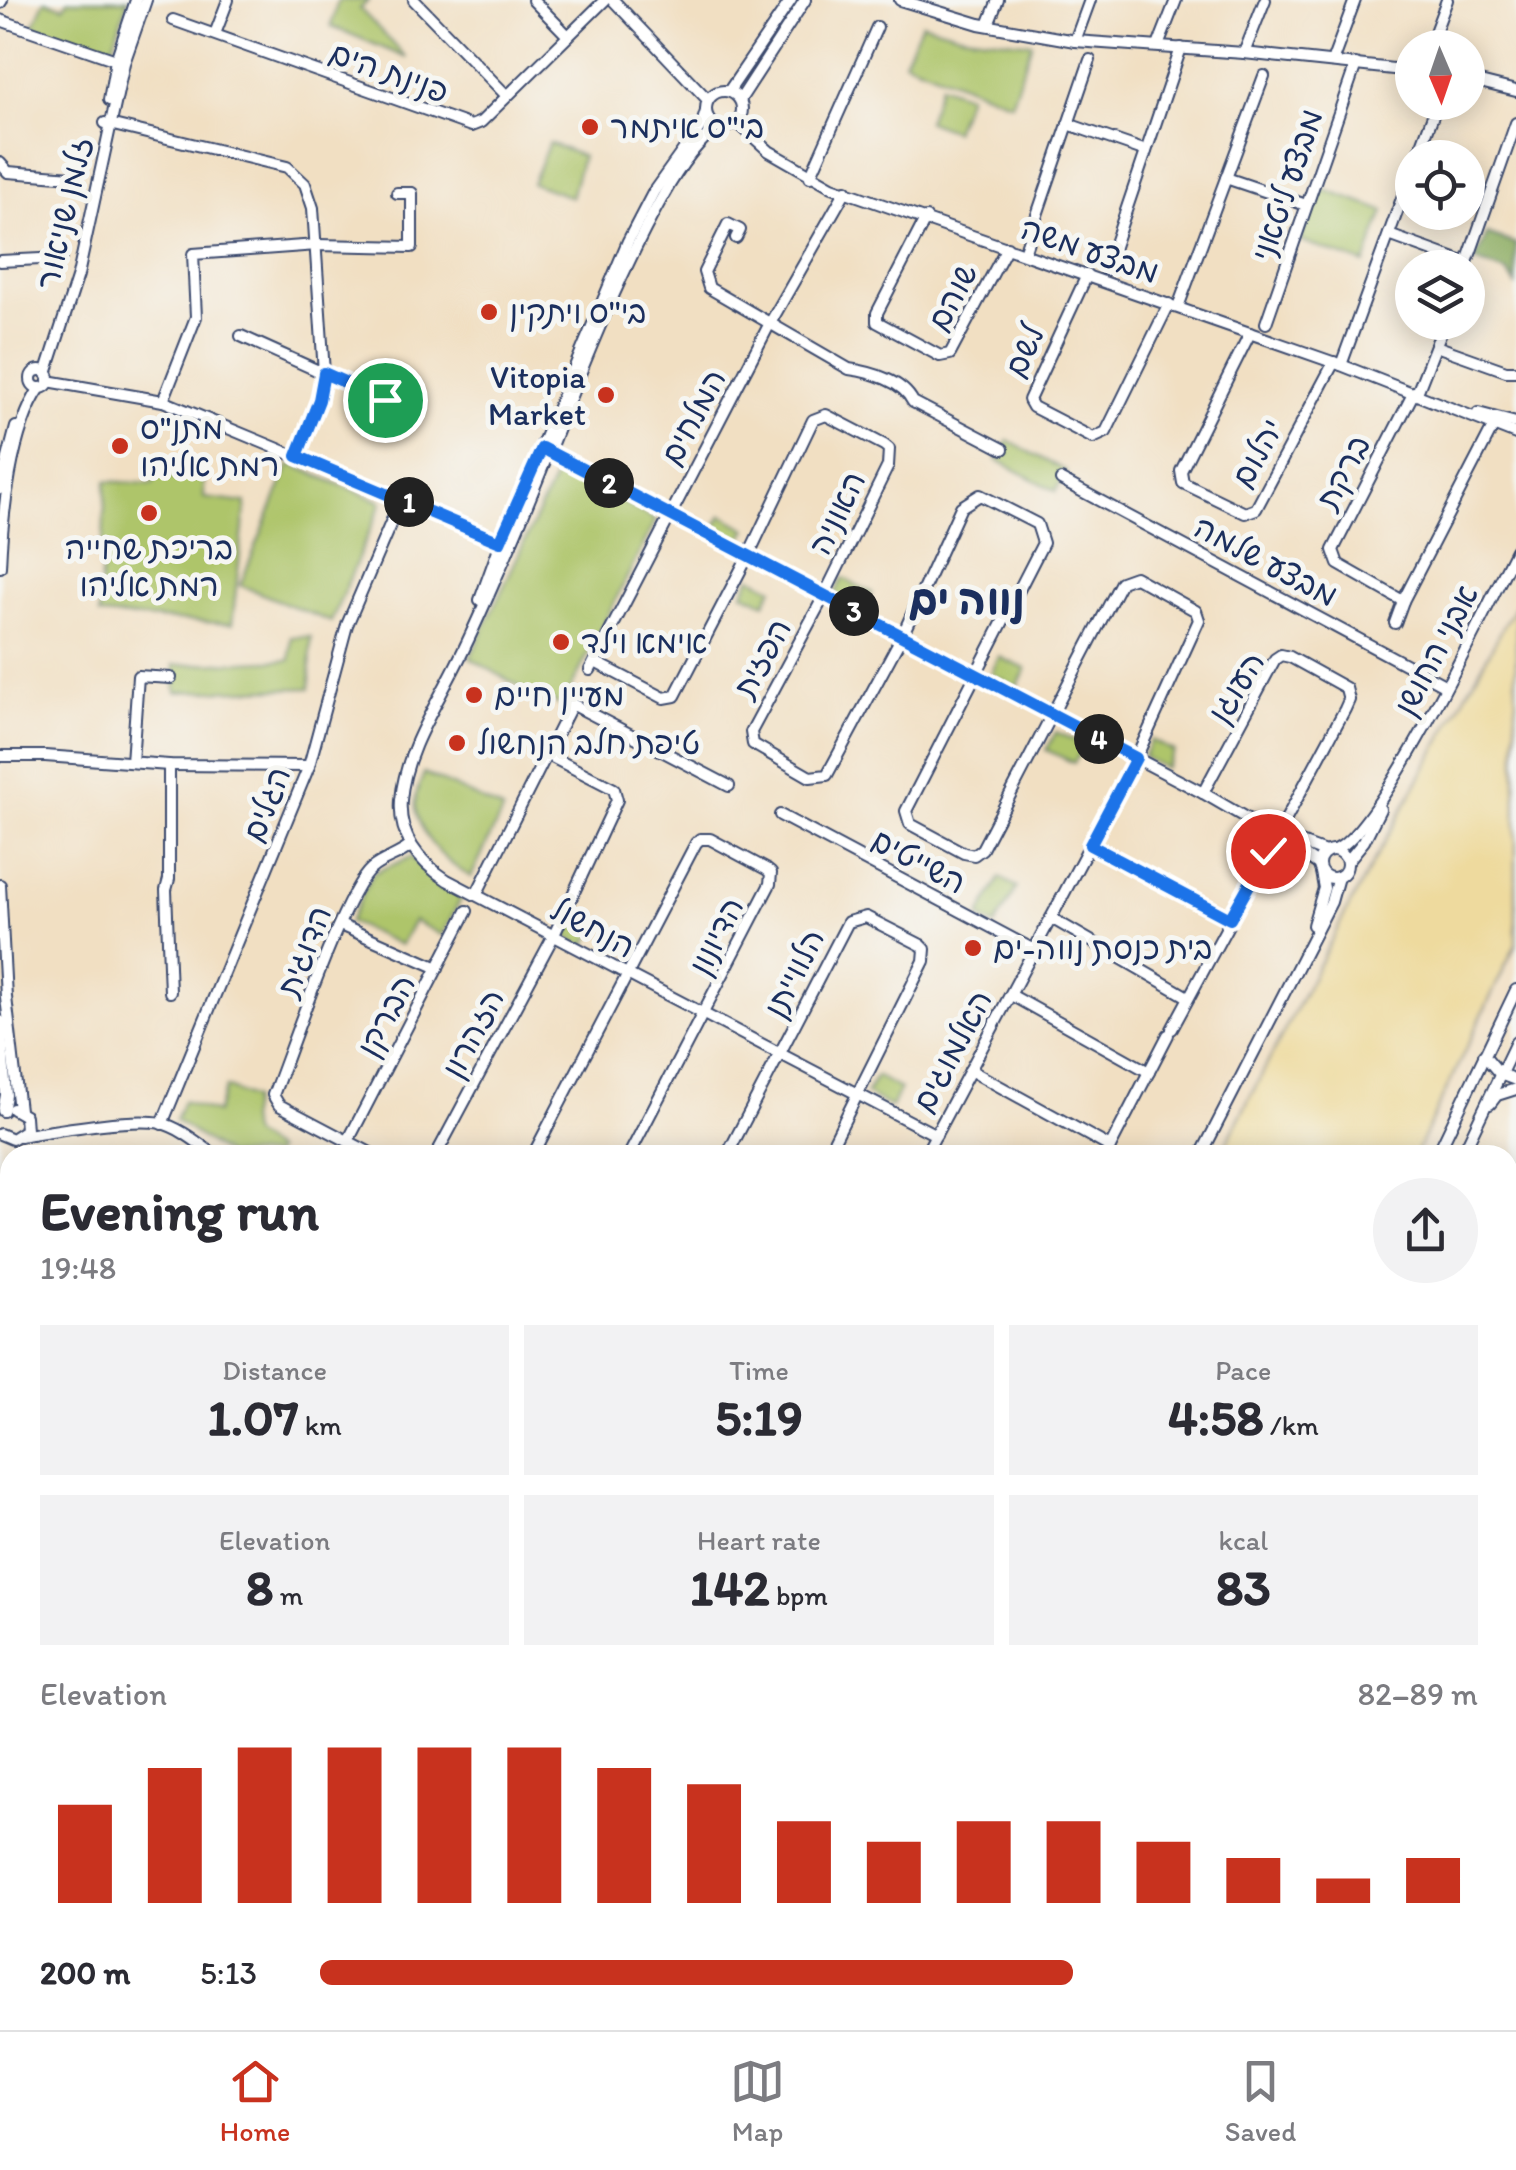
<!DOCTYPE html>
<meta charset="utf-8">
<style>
:root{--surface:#fff;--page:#f2f2f3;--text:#2b2b33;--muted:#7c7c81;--line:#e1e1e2;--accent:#c8321e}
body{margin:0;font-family:Itim,"Playpen Sans Hebrew",sans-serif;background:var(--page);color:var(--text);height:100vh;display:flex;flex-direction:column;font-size:38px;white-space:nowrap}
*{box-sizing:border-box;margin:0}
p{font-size:32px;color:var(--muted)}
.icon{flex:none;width:55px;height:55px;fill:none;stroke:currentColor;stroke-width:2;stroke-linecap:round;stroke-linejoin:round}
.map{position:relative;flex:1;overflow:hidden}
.sheet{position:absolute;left:0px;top:1145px;width:1518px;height:885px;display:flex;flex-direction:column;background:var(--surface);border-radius:30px 30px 0 0;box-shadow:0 5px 25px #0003}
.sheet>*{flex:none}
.needle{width:65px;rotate:178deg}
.tools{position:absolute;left:1395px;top:30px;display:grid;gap:20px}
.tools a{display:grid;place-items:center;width:90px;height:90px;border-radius:50%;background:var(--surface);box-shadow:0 5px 25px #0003;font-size:50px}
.pin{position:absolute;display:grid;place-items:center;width:85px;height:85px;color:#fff;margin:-42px;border:5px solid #fff;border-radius:50%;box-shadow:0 2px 10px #0007}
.km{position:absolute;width:50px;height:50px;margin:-25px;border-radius:50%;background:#222;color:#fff;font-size:28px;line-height:50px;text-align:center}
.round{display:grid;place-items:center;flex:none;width:105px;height:105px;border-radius:52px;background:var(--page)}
.head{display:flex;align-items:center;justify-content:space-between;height:170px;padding:0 40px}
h1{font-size:55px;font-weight:800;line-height:75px}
.stats{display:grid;grid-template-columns:repeat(3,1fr);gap:15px;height:170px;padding:10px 40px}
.stats div{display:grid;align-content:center;border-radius:0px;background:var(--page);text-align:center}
.stats b{font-size:50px;font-weight:800}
.stats small{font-size:28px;font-weight:400}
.stats p{font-size:28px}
.chart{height:280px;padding:20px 40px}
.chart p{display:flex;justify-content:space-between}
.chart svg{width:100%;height:180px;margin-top:10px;stroke:var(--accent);stroke-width:6}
ul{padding:0 40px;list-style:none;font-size:32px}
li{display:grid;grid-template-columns:160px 120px 1fr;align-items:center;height:75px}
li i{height:25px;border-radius:12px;background:var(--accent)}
.dock{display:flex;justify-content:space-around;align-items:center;height:140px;border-top:2px solid var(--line);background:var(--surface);font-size:28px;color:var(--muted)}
.dock a{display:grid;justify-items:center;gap:5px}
.dock .current{color:var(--accent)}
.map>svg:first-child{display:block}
.green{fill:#aec56a;stroke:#647a64;stroke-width:2.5}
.forest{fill:#8aaa5e;stroke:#526c5e;stroke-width:2.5}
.sand{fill:#eeda9e;stroke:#84847e;stroke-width:2.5}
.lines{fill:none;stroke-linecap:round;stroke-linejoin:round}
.minor-casing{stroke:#3b496d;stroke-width:14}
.minor{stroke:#fff;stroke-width:10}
.route-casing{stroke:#fff;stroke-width:20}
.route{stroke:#1a73e8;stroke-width:12}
.poi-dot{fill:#c8321e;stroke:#f6f6f2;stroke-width:4}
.labels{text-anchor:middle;stroke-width:10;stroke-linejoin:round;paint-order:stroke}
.street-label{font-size:32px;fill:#1b2f5e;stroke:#f6f6f2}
.poi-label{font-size:32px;fill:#1b2f5e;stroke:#f6f6f2;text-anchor:start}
.district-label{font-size:42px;font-weight:bold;fill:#1b2f5e;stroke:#f6f6f2}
</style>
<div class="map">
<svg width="1516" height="2030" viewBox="0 0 1516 2030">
<rect width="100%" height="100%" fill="#f6f6f2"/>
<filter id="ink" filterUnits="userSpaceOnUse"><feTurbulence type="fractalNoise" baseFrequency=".01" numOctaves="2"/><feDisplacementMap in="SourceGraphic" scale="20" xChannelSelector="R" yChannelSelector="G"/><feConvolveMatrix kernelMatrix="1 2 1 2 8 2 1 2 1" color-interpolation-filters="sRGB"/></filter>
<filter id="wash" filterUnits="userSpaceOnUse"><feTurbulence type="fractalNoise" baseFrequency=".0048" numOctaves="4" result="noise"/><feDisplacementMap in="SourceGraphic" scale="40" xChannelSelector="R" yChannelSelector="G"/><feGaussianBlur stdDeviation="2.25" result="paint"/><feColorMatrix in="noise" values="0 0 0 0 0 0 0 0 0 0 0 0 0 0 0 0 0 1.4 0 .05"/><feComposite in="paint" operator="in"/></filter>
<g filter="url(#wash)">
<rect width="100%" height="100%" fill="#f1dfc2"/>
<g class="green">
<polygon points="45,0 64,7 68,0 128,0 111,52 33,26"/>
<polygon points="338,0 369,0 360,9 407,58 331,26"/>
<polygon points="922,23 964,35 1032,43 1011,103 904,61"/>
<polygon points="940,85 968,95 954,131 927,121"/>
<polygon points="549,143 582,156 571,197 532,183"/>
<polygon points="1319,188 1384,211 1365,264 1300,241"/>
<polygon points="1008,441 1066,471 1056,491 997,460"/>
<polygon points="290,464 382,502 331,622 240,585"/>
<polygon points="559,468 656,520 562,706 536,693 534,695 470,658"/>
<polygon points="154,476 204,479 204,498 246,503 232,624 99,615 106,481 153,484"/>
<polygon points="722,515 747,529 741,541 715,527"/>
<polygon points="751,577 773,588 765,603 743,593"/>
<polygon points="843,578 872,593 863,610 834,595"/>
<polygon points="291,637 311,637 310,688 176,692 174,665 290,660"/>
<polygon points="999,657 1026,669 1017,687 991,674"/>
<polygon points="1056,732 1085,745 1074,763 1046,750"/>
<polygon points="1151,740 1174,751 1165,768 1143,757"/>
<path d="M424,773L503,810L471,877C444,862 412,831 416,796C417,789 422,780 424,773Z"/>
<polygon points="411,857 434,877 464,893 442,935 414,921 400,945 349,922 373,873"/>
<polygon points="1000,878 1017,887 995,926 979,917"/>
<polygon points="573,918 595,930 585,947 565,936"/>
<polygon points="876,1076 900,1089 891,1107 866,1094"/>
<polygon points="226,1087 252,1099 248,1121 252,1135 276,1151 273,1155 227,1155 175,1120 183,1101 216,1113"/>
<polygon points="1349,2020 1440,2020 1440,2030 1338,2030"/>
</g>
<polygon class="forest" points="1487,234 1516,244 1516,285 1508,273 1475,261"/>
<g class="sand">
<polygon points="1516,604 1516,944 1415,1155 1220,1155 1347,910"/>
<polygon points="0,1213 10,1214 10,2020 1349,2020 1338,2030 0,2030"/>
<polygon points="1508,1594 1516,1598 1516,1861 1508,1868"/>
</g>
</g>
<g filter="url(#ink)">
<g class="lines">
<g class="minor-casing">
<g id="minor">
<polyline points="414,0 507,96"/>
<polyline points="533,0 568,36"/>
<polyline points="613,0 708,100"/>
<polyline points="900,0 979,24 1075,41 1244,53 1412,71"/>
<polyline points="0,3 2,0"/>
<polyline points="0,20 122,62"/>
<polyline points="173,20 471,126 481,122 605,0"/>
<polyline points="988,25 998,0"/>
<polyline points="215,34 228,0"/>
<polyline points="1075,41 1090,0"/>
<polyline points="1158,46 1176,0"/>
<polyline points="1429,48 1447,0"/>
<polyline points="1244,53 1265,0"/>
<polyline points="1332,62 1355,0"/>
<polyline points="1468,79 1516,91"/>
<circle cx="724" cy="109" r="18"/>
<polyline points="729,91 791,0"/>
<polyline points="109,100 116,60 136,0"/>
<polyline points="740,100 805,0"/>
<polyline points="737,122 769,151 832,187 1341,365 1516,434"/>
<polyline points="105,123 287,167 305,184 313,208 324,373 319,401 297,456"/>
<polyline points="1068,124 1146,151"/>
<path d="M719,126C695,143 677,171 663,196C595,317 553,452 496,578C483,608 470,638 455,667C434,709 405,752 401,800C398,836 418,861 447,880L936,1135"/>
<polyline points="1417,158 1438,102"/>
<polyline points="0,163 8,172 72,177"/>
<polyline points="810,177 877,27"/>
<polyline points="1226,178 1306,205"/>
<polyline points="926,218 877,313 877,322 940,356 950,354 1007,247"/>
<polyline points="1389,235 1466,263"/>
<path d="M736,238L740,230L728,224L704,272L709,288L849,369C871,372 903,381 913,402L1003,449"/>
<polyline points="1024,253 1090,60"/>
<polyline points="0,261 61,258"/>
<polyline points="1465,268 1516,123"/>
<polyline points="1106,270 1181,48"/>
<polyline points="1087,275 1029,400 1033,407 1093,438 1106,432 1169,304"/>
<polyline points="1178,307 1264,76"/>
<polyline points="1266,323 1356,64"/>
<polyline points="1250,333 1181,471 1183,483 1245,513 1256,509 1334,362"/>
<polyline points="241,336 385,401"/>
<polyline points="1436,346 1506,371 1516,371"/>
<polyline points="1341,365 1412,171"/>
<circle cx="40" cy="379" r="9"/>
<polyline points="46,374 78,275 124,63 146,0"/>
<polyline points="48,381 163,401 507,544"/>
<polyline points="1417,393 1445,322"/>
<polyline points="163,401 196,317 193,254 317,245 412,247 412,193 397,193"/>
<polyline points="1478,413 1516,423"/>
<polyline points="542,448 1203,793 1277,836 1319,865"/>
<polyline points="1061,480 1446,686"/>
<polyline points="0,489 16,427"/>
<path d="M0,567C2,516 11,430 40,388"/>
<polyline points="480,600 501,542 628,241 654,191 702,124 706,111"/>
<polyline points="1403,601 1338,564 1333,550 1414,392"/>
<polyline points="1395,623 1403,601 1494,425"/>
<polyline points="595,662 664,698 675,696 748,556 813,420 826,415 884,445 889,449 888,466 824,596 751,732 753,744 810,777 827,775 902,636 961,507 980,495 1037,524 1043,543 906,811 910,824 964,853 974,855 982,849 1121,582 1135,577 1196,611 1199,620 1136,758 925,1155"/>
<polyline points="590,670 769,325 846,190"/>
<polyline points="0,756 45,756 169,765 309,766"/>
<polyline points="132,762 138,676 171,678"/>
<polyline points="169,765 169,879 166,890 170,992"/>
<polyline points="1203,793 1275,659 1281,655 1290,657 1346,688 1349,700 1345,709 1277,836"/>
<polyline points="780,815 1034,950"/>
<polyline points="1293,840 1325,852"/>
<polyline points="1090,845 1230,919"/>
<path d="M1335,850C1381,831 1488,604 1516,550"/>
<circle cx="1333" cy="864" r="14"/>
<polyline points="1347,862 1364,841 1380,809"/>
<polyline points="0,885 6,997 19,1110"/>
<polyline points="476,895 572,704 729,786"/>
<polyline points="1051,918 1188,997"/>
<polyline points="340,925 438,968"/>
<polyline points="1313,925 1324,888 1321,872"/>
<polyline points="1011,995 1149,1072"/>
<polyline points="0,1021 6,1095 3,1111"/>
<polyline points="1172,1029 1268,851"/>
<polyline points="1484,1055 1500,1074 1516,1080"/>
<polyline points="970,1070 1110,1147"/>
<polyline points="1490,1104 1497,1095 1516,1089"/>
<polyline points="162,1124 309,766 347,625 401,499"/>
<polyline points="0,1134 12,1139 26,1130 25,1116 13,1109"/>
<path d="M20,1136C52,1131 131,1117 161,1123C181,1128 199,1144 215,1155"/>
<polyline points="348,1141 467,911"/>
<path d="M374,1155L279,1105L273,1095C290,1053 343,893 371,869C382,859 399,856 410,846"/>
<polyline points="436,1155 554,935 617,800 614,789 546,754"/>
<polyline points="533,1155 696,843 700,839 710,839 766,869 771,873 770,884 629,1155"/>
<polyline points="727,1155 848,922 866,917 921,945 925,949 924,961 827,1155"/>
<polyline points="1106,1155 1168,1035"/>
<polyline points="1201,1155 1331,902 1338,877"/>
<polyline points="1437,1155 1516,990"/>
<polyline points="1462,1155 1516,1042"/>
<polyline points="1508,1500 1516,1485"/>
<polyline points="1508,1512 1516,1518"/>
<polyline points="1508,1545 1516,1539"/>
</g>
</g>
<use href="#minor" class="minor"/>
</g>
</g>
<g class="lines" filter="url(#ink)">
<g class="route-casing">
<polyline id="route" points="385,400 324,373 319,400 297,456 500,542 542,448 1136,758 1090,845 1230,919 1268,851"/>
</g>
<use href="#route" class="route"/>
</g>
<g class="poi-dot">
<circle cx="590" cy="127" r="10"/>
<circle cx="489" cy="312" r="10"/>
<circle cx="606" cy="395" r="10"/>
<circle cx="120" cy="446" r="10"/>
<circle cx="149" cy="513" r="10"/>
<circle cx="561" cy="642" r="10"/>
<circle cx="474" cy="695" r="10"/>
<circle cx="457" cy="743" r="10"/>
<circle cx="973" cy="948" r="10"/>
</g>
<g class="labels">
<g class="street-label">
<text transform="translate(389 72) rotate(20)" y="11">פנינת הים</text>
<text transform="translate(1287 185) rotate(-71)" y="11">מבצע ליטאני</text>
<text transform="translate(64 213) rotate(-77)" y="11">זלמן שניאור</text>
<text transform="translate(1090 250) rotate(19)" y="11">מבצע משה</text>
<text transform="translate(952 297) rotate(-62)" y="11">שוהם</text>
<text transform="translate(1024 351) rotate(-66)" y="11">לשם</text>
<text transform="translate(693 417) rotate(-62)" y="11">המלחים</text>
<text transform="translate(1257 453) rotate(-61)" y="11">יהלום</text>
<text transform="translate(1343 472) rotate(-62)" y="11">ברקת</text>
<text transform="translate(837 513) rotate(-64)" y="11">האוניה</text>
<text transform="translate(1266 561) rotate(28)" y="11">מבצע שלמה</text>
<text transform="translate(1436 650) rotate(-62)" y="11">אבני החושן</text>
<text transform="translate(762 658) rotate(-61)" y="11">הפזית</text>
<text transform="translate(1236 687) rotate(-58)" y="11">העוגן</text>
<text transform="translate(266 804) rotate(-68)" y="11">הגלים</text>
<text transform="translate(919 861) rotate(28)" y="11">השייטים</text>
<text transform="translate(593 928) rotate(28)" y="11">הנחשול</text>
<text transform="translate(716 936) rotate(-63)" y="11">הדיונון</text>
<text transform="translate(304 951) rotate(-68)" y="11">הדוגית</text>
<text transform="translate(794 973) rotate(-63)" y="11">הלווייתן</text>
<text transform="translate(386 1015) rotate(-62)" y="11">הברקן</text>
<text transform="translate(473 1033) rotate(-62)" y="11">הזהרון</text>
<text transform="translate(952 1051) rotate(-62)" y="11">האלמוגים</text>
</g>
<g class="poi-label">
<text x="610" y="138">בי''ס איתמר</text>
<text x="509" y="323">בי''ס ויתקין</text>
<text x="586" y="388" text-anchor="end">Vitopia<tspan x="586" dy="37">Market</tspan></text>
<text x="140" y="439">מתנ"ס<tspan x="140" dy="37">רמת אליהו</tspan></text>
<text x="149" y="559" text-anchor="middle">בריכת שחייה<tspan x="149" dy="37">רמת אליהו</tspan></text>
<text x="581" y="653">אימא וילד</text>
<text x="494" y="706">מעיין חיים</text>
<text x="477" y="754">טיפת חלב הנחשול</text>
<text x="993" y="959">בית כנסת נווה-ים</text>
</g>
<g class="district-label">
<text x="967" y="614">נווה ים</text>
</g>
</g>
</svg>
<div class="tools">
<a><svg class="needle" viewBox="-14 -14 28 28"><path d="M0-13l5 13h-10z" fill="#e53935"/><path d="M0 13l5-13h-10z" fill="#7c7c81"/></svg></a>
<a><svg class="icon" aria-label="locate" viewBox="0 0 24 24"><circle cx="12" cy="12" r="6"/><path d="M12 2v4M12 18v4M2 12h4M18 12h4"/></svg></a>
<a><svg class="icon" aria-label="layers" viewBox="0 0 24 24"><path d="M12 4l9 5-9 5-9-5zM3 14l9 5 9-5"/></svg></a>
</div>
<div class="pin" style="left:385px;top:400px;background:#1e9e55"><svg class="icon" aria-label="arrive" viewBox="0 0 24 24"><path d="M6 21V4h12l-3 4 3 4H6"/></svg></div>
<div class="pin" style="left:1268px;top:851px;background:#d93025"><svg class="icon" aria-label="check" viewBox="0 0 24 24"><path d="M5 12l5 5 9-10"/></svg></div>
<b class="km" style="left:409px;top:502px">1</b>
<b class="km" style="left:609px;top:483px">2</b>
<b class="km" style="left:854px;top:611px">3</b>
<b class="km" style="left:1099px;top:739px">4</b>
<section class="sheet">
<div class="head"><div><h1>Evening run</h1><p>19:48</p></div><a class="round"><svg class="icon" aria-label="share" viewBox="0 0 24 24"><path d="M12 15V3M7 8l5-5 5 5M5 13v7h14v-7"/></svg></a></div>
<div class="stats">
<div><p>Distance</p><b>1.07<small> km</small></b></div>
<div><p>Time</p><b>5:19</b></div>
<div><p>Pace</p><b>4:58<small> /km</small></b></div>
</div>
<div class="stats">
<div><p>Elevation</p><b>8<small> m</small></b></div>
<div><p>Heart rate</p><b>142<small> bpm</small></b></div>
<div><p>kcal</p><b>83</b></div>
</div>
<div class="chart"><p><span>Elevation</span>82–89 m</p>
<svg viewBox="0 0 160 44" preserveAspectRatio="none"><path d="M5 44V20M15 44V11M25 44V6M35 44V6M45 44V6M55 44V6M65 44V11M75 44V15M85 44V24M95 44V29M105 44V24M115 44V24M125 44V29M135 44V33M145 44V38M155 44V33"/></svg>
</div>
<ul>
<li><b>200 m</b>5:13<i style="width:65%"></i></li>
</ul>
</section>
</div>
<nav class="dock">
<a class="current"><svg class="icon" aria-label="home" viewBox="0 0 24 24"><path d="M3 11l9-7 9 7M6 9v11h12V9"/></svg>Home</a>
<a><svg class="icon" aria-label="map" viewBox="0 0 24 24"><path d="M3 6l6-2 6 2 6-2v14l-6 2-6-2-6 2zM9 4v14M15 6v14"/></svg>Map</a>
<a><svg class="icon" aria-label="saved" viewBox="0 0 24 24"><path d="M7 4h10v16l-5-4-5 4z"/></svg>Saved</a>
</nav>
